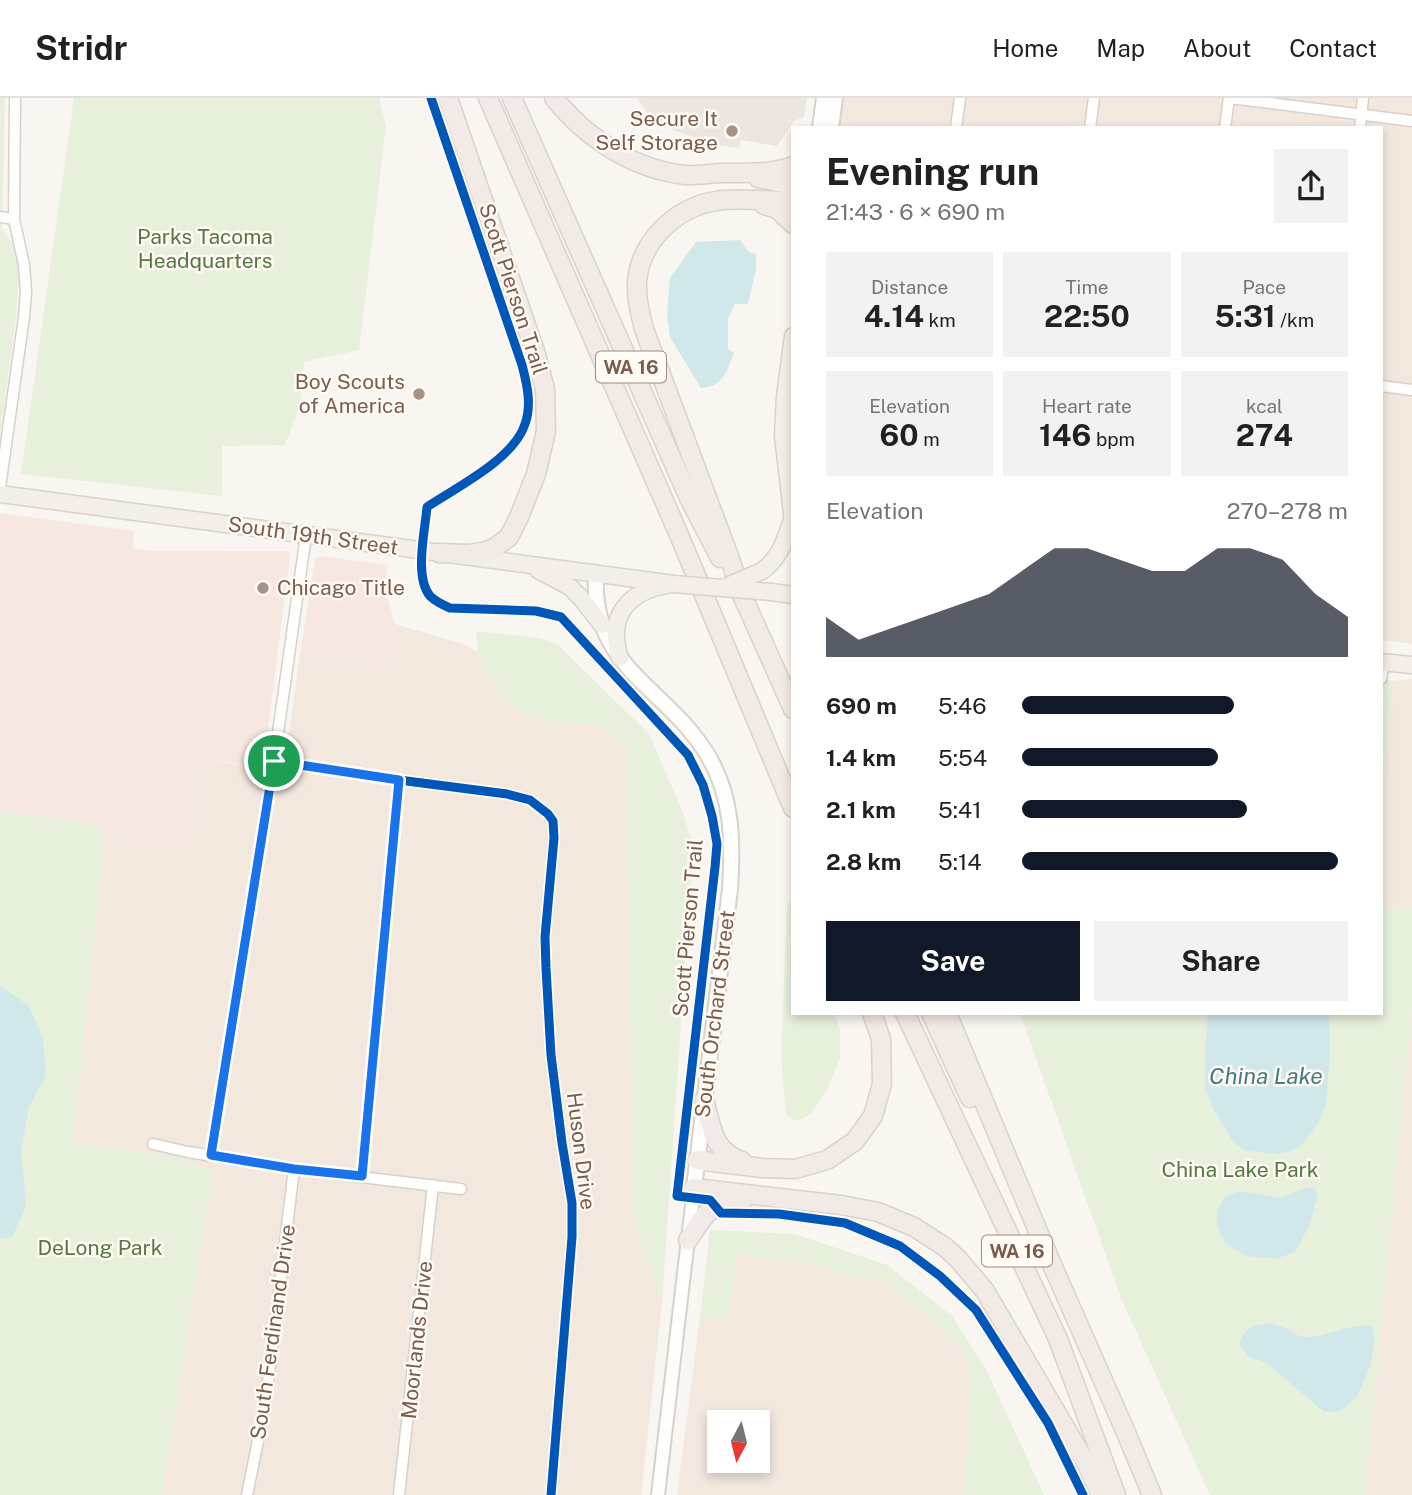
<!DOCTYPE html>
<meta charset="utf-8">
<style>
:root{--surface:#fff;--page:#f2f2f2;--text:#202124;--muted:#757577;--line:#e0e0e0;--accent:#111827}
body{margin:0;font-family:"Public Sans",sans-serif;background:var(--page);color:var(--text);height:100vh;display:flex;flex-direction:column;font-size:26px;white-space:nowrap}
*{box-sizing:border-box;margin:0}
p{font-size:23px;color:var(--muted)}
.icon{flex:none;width:38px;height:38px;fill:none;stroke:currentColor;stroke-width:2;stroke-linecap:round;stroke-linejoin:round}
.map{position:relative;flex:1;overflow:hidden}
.panel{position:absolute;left:791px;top:28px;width:592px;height:889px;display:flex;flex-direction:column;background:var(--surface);border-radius:0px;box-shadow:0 4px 10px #0003}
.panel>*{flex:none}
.needle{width:46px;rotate:187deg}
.controls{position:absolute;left:707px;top:1312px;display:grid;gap:14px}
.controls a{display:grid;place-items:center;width:63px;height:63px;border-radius:0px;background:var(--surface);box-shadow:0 4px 10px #0003;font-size:35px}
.pin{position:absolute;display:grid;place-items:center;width:60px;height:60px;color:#fff;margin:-30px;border:4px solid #fff;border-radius:50%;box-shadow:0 2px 7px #0007}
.round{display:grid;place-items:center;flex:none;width:74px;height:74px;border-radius:0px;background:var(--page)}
.overview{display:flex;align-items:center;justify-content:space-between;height:119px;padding:0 35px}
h1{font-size:38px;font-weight:700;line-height:52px}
.stats{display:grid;grid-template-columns:repeat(3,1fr);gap:10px;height:119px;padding:7px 35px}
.stats div{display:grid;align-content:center;border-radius:0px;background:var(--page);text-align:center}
.stats b{font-size:30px;font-weight:700}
.stats small{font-size:19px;font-weight:400}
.stats p{font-size:19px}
.chart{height:196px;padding:14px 35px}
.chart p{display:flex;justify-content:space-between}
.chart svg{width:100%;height:126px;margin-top:7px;fill:var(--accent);opacity:.7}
.primary-button{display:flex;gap:14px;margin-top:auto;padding:14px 35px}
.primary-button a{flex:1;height:80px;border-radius:0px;background:var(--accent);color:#fff;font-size:28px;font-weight:700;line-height:80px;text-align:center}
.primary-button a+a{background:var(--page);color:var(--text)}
ul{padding:0 35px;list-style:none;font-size:23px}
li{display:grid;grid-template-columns:112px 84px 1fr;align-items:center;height:52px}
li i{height:18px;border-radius:9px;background:var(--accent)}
header{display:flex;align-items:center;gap:42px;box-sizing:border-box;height:98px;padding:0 35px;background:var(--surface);border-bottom:2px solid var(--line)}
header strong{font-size:33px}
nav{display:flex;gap:38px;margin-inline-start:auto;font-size:24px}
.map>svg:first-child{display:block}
.residential{fill:#f2e8de;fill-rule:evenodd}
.commercial{fill:#f6e8e1}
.industrial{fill:#ede5e0}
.green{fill:#e7f0db}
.water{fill:#d0e8ea}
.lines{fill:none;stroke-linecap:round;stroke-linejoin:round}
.minor-casing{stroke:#d7d1cb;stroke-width:13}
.tertiary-casing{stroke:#d7d1cb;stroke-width:16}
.secondary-casing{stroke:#d9d2cb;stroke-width:18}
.primary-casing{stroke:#dad1cc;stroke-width:19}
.motorway-casing{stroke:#dad1cc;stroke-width:21}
.minor{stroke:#fefefd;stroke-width:10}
.tertiary{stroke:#fefefd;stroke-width:12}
.secondary{stroke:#fefefd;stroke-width:14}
.primary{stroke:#f3eee8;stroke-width:16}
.motorway{stroke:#f2eae7;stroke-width:18}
.primary-bridge-casing{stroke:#dad1cc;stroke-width:19;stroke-linecap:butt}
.primary-bridge{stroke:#f3eee8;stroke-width:16}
.cycleway-casing{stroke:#fffaf3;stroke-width:13}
.cycleway{stroke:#0057b8;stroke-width:9}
.route-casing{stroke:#fff;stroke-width:14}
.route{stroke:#1a73e8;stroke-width:9}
.poi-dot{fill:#a69286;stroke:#fffaf3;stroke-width:2.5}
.labels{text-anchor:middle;stroke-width:5;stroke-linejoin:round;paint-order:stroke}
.shield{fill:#fffaf3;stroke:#a28b7f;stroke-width:2}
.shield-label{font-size:19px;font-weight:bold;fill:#7a5c4d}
.poi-label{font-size:21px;fill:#7a5c4d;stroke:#fffaf3;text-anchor:end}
.park-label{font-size:21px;fill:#537a41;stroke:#fffaf3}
.street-label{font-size:21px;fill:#7a5c4d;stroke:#fffaf3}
.water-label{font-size:23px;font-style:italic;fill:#437c86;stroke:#fffaf3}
</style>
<header>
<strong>Stridr</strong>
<nav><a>Home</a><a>Map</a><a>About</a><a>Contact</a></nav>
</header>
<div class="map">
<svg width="1412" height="1397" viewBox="0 0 1412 1397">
<rect width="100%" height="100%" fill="#f9f5f0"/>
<g class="residential">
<polygon points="842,0 1412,0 1412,546 1381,542 1381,30 838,30"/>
<polygon points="395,526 463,546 627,636 630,931 662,1205 641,1397 162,1397 213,1071 183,1066 184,1060 72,1045 105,738 189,748 200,661 284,673 300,556 390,569"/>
<polygon points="1412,581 1412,812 1381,809 1381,708 1394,583"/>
<polygon points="1412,910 1412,1397 1365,1397"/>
<path d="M737,1157L810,1166L852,1178L887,1185L958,1245L971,1271L964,1397H677L700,1219L728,1222ZM719,1325H758V1363H719Z"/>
</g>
<g class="commercial">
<polygon points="0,415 134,433 133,451 158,453 288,453 290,459 263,669 200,661 189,749 105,738 106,728 0,713"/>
<polygon points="320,458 388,467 385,489 395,526 390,569 300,556 315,460"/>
</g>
<polygon class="industrial" points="637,0 807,0 804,19 794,23 777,48 741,42 739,50 714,47 654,25"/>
<g class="green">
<polygon points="0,0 5,0 2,131 12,145 17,163 19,182 15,226 0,339"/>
<polygon points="74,0 379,0 386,28 359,252 304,264 300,307 285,347 222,348 222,398 21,376"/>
<polygon points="476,533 540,540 556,545 649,636 683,715 693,746 662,1205 632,1117 627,646 599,628 546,623 518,614 479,565"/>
<polygon points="1381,581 1394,583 1381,708"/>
<polygon points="0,713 106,728 73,1045 184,1059 183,1066 213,1071 162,1397 0,1397"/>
<polygon points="793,798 793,915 834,915 840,931 840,960 829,988 811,1016 797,1023 786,1017 781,959 787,808"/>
<polygon points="1381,809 1412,812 1412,910 1365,1397 1210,1397 1121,1200 1020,915 1381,915"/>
<polygon points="710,1132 795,1136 887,1167 952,1218 986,1271 1044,1397 964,1397 971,1271 958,1245 887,1185 852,1178 810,1166 737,1157 728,1222 700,1219"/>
</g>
<g class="water">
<path d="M740,142L749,154L756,156V171L748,206H735L728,221V251L734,255C726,274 725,288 701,290L670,239L667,216L670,180L696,144Z"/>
<polygon points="0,888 28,907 43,939 46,978 29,1009 21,1052 26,1108 12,1139 0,1141"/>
<polygon points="1208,915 1329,915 1330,951 1326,1008 1317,1027 1300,1049 1281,1056 1247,1053 1234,1045 1213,1011 1205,990 1205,950"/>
<polygon points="1305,1090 1314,1090 1318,1096 1310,1126 1296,1153 1277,1161 1246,1158 1225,1145 1217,1129 1217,1113 1226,1098 1240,1093 1280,1100"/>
<path d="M1269,1225C1275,1227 1281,1228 1286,1230C1293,1233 1297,1239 1306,1239C1328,1240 1351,1224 1372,1228L1375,1243L1370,1269L1357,1299L1341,1313L1324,1314L1267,1265L1249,1259L1239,1246C1246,1228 1251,1228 1269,1225Z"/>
</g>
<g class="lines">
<g class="minor-casing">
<g id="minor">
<polyline points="1230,0 1412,23"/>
<polyline points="956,30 960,0"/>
<polyline points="1090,30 1094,0"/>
<polyline points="1225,30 1229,0"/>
<polyline points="1360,30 1363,0"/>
<polyline points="0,119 14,121"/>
<polyline points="1381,288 1412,292"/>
<polyline points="0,389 24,219 26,194 24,167 14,121 15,0"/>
<polyline points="1381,581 1384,564"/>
<polyline points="274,663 399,682 507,696 530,702 548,716 553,723 554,740 545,839 546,870 551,957 562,1045 572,1105 572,1139 551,1397"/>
<polyline points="153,1046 188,1054 294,1071 461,1091"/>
<polyline points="211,1057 274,663 306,437"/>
<polyline points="362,1078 399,682"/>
<polyline points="247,1397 265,1308 294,1071"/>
<polyline points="399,1397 433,1087"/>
</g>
</g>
<g class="tertiary-casing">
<polyline id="tertiary" points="658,1397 694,1090"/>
</g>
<g class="secondary-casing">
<g id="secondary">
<polyline points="820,30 824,0"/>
<polyline points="831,30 835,0"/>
<path d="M596,476C590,569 666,589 707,656C733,698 733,744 730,791L694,1090"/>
</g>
</g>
<g class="primary-casing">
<g id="primary">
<polyline points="793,238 785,298 783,338 793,423"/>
<polyline points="0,396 674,486"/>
<polyline points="538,472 570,489 580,499 602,527"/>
<path d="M762,473C780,460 785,442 792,422"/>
<polyline points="771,494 793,497"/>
<path d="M620,560C607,520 626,494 667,487"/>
<polyline points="1381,564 1412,567"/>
</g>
</g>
<g class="motorway-casing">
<g id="motorway">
<polyline points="488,0 679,437 793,710"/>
<polyline points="512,0 690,402 720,460"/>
<path d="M554,0C586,40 634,72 686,77C698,78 711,75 723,75C746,75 771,76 793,68"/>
<polyline points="758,80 793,87"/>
<path d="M793,103C768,104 741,99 716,103C677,109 641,142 637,183C636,199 640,215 644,231L730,461L742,497L793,611"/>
<polyline points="764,107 777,111 793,126"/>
<polyline points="439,455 469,456 487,453 494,450 509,439 519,419 536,376 546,333 545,291 535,253 448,0"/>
<polyline points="905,915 1058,1241 1116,1397"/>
<polyline points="931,915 970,1000"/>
<polyline points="947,915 1050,1162 1124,1330 1152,1397"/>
<path d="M704,1002C712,1029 712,1053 742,1063"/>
<polyline points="697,1062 762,1070 795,1071 827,1062 855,1043 873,1018 882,986 881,941 872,915"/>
<polyline points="694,1090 841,1107 878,1114 914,1129 945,1149 958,1161 985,1193 1086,1365 1101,1397"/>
<path d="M688,1142C708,1112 707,1108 744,1101"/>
</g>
</g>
<use href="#minor" class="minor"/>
<use href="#tertiary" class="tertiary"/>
<use href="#secondary" class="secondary"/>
<use href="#primary" class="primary"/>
<use href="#motorway" class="motorway"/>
<g class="primary-bridge-casing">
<g id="primary-bridge">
<polyline points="674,486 771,494"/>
<polyline points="727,488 762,473"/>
</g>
</g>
<use href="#primary-bridge" class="primary-bridge"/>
<g class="cycleway-casing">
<g id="cycleway">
<path d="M431,0L522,267C527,286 532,307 525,326C514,361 457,389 427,409C425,433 414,479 430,498C436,504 443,507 450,510L536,513L561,519L688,657L703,687L712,718L717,746L715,769L677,1098L710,1102L721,1115L779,1116L845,1125L900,1148L940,1178L976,1212L1048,1325L1083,1397"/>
<polyline points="274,663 399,682 507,696 530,702 548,716 553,723 554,740 545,839 546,870 551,957 562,1045 572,1105 572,1139 551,1397"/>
</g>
</g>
<use href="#cycleway" class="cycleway"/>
</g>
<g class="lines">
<g class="route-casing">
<polygon id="route" points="274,663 399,682 362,1078 294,1071 211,1057"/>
</g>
<use href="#route" class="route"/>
</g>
<g class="poi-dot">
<circle cx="732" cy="33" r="7"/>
<circle cx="419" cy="296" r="7"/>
<circle cx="263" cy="490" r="7"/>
</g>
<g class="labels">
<g class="shield">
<rect x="596" y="253.5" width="70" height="31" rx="5"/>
<rect x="982" y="1137.5" width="70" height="31" rx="5"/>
</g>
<g class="shield-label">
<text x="631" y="276">WA 16</text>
<text x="1017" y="1160">WA 16</text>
</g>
<g class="poi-label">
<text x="718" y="28">Secure It<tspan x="718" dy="24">Self Storage</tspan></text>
<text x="405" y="291">Boy Scouts<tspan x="405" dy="24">of America</tspan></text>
<text x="277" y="497" text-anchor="start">Chicago Title</text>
</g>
<g class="park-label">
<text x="205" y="146">Parks Tacoma<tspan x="205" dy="24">Headquarters</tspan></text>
<text x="1240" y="1079">China Lake Park</text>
<text x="100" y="1157">DeLong Park</text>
</g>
<g class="street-label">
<text transform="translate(513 191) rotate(72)" y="7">Scott Pierson Trail</text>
<text transform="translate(313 438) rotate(8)" y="7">South 19th Street</text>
<text transform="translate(688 830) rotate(-85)" y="7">Scott Pierson Trail</text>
<text transform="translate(715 916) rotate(-83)" y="7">South Orchard Street</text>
<text transform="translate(581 1053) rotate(83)" y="7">Huson Drive</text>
<text transform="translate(273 1234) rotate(-82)" y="7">South Ferdinand Drive</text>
<text transform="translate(417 1242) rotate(-84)" y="7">Moorlands Drive</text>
</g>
<g class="water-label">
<text x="1266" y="986">China Lake</text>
</g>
</g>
</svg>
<div class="controls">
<a><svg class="needle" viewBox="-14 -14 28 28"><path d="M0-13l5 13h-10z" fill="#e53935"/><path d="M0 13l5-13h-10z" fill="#757577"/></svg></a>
</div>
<div class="pin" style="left:274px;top:663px;background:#1e9e55"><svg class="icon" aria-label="arrive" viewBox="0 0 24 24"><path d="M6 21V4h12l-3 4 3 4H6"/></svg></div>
<section class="panel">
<div class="overview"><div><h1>Evening run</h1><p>21:43 · 6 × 690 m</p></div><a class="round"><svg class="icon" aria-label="share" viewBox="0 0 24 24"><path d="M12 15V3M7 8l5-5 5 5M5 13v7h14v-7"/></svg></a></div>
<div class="stats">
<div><p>Distance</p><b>4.14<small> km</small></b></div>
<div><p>Time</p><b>22:50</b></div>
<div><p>Pace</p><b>5:31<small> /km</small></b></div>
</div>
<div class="stats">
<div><p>Elevation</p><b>60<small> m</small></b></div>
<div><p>Heart rate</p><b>146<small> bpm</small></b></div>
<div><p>kcal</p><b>274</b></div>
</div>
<div class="chart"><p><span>Elevation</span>270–278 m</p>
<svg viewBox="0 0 160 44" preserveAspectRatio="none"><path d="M0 44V30L10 38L20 34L30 30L40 26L50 22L60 14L70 6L80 6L90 10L100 14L110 14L120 6L130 6L140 10L150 22L160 30V44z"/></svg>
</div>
<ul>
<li><b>690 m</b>5:46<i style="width:65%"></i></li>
<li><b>1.4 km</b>5:54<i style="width:60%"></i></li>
<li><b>2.1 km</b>5:41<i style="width:69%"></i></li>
<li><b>2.8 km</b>5:14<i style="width:97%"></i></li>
</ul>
<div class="primary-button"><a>Save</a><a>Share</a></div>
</section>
</div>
